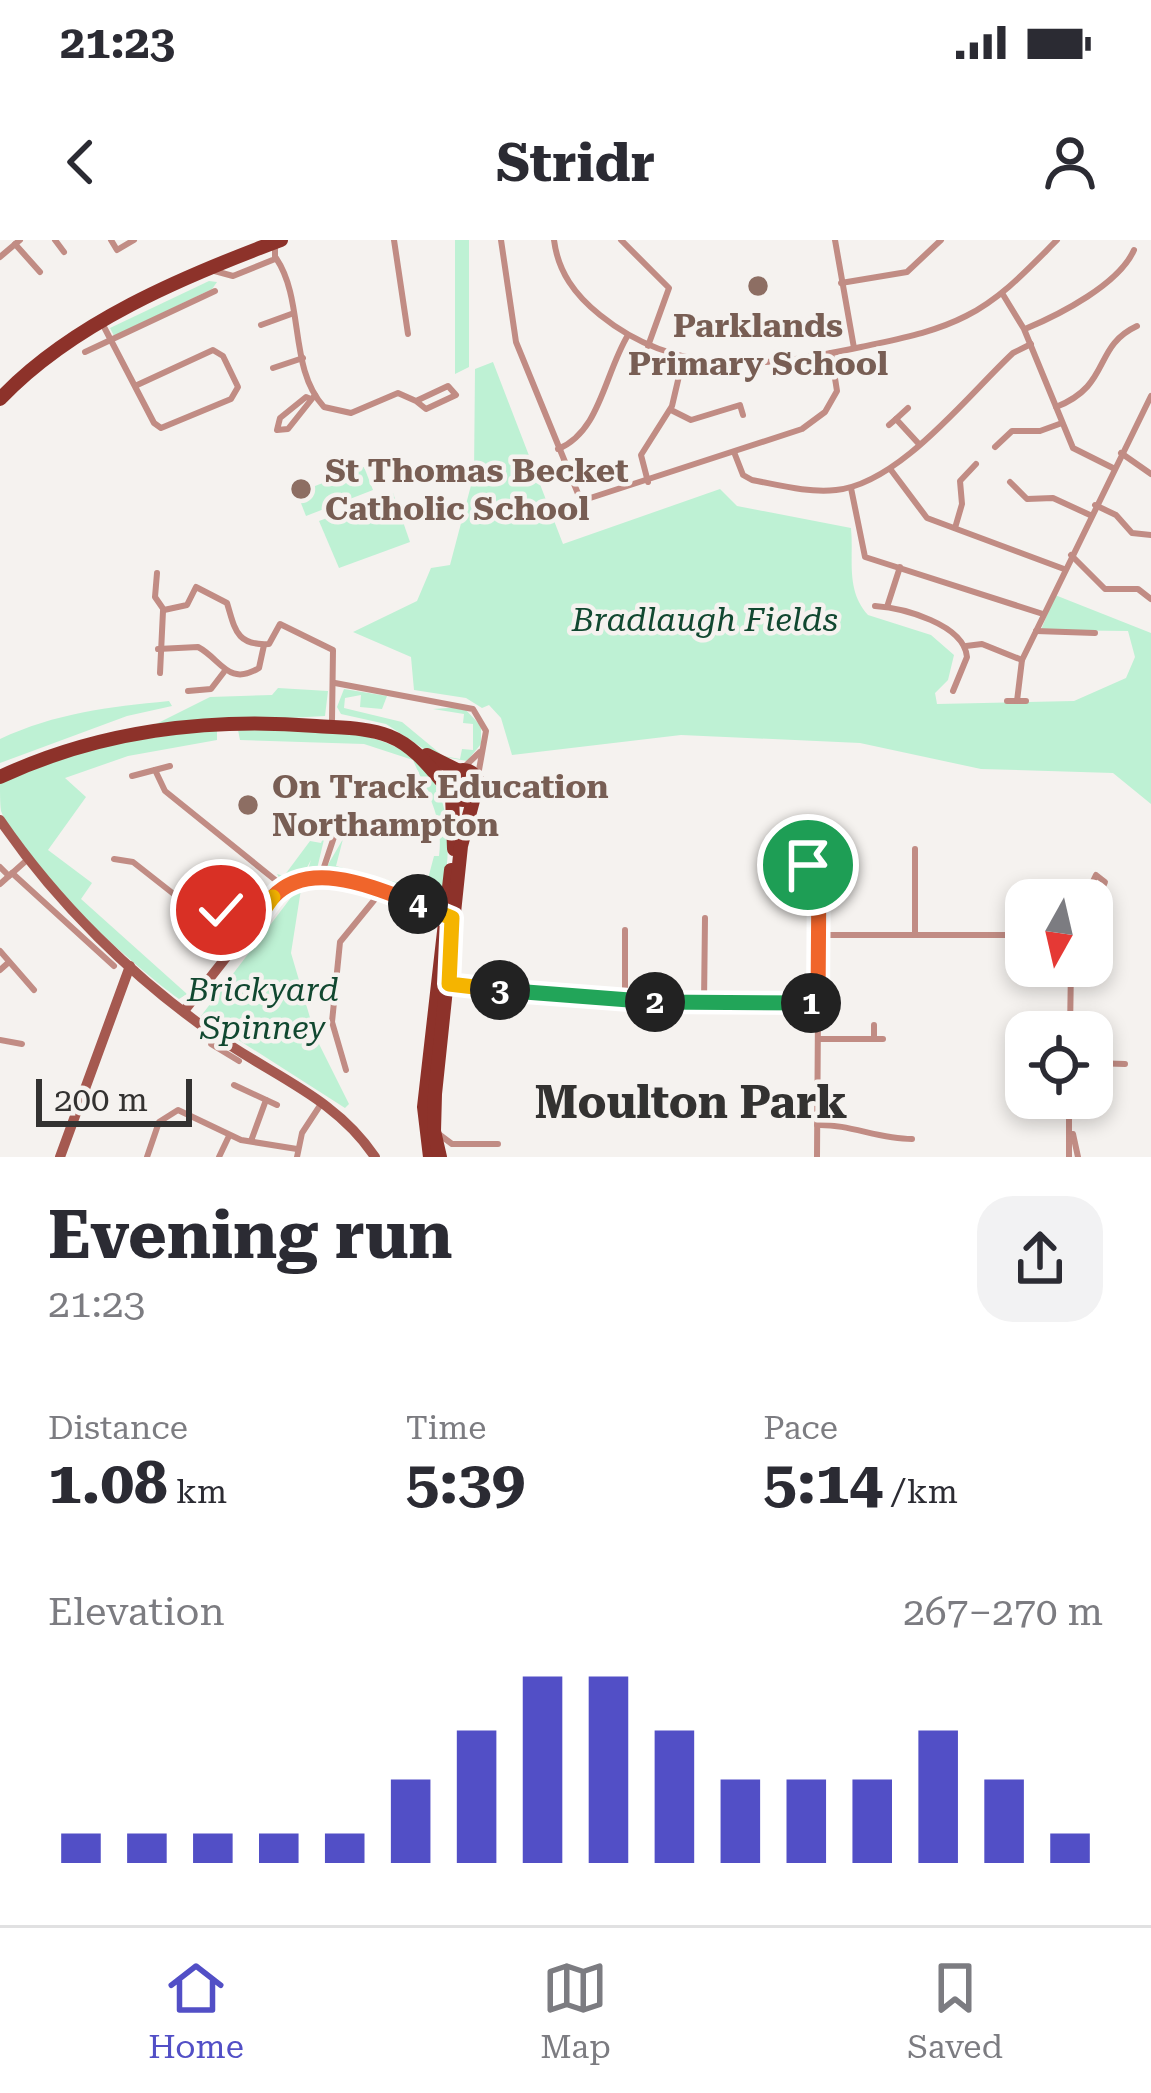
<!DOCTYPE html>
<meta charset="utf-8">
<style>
:root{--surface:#fff;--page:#f2f2f3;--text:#2b2b33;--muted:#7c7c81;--line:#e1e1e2;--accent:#524fc6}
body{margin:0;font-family:"Roboto Serif",serif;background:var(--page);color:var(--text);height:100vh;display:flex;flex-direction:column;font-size:45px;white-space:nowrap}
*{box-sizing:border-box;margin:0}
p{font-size:39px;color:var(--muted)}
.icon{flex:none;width:66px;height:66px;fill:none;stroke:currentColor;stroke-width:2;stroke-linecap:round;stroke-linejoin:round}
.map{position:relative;height:917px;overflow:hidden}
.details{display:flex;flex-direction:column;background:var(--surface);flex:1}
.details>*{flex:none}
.needle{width:78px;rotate:188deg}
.tools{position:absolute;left:1005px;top:639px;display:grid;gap:24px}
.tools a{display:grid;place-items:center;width:108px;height:108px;border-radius:24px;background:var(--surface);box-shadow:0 6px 18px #0003;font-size:60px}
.scale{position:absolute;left:36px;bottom:30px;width:156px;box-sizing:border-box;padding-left:12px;border:6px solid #333231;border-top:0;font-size:33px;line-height:42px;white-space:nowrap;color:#333231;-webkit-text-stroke:9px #f5f2ef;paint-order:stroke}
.pin{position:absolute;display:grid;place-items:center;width:102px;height:102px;color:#fff;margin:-51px;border:6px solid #fff;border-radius:50%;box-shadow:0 3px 12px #0007}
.km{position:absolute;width:60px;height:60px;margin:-30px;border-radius:50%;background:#222;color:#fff;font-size:33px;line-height:60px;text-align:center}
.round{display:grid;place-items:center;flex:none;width:126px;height:126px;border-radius:36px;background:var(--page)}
.summary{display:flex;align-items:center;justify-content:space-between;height:204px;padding:0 48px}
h1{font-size:66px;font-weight:700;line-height:90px}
.figures{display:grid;grid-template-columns:repeat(3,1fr);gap:18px;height:204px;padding:12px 48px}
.figures div{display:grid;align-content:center}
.figures b{font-size:60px;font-weight:700}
.figures small{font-size:33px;font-weight:400}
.figures p{font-size:33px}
.chart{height:336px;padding:24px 48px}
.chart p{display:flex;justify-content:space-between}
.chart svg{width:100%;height:216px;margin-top:12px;stroke:var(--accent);stroke-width:6}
.status{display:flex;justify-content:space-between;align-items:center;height:84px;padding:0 60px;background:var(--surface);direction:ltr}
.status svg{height:33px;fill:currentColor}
header{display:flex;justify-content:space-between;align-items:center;height:156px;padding:0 48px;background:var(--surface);font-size:54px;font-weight:700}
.tab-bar{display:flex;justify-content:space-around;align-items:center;height:168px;border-top:3px solid var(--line);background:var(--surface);font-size:33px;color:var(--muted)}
.tab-bar a{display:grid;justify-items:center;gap:6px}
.tab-bar .selected{color:var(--accent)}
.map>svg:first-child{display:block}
.green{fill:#bef1d4}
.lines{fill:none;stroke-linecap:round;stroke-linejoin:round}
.street{stroke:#c18c84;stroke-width:6}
.secondary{stroke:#a55950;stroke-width:10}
.primary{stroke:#8d322a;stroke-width:14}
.split-1-casing{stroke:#fff;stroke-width:24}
.split-2-casing{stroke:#fff;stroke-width:24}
.split-3-casing{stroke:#fff;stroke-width:24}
.split-4-casing{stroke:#fff;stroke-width:24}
.split-5-casing{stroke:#fff;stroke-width:24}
.split-6-casing{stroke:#fff;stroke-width:24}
.split-1{stroke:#f0652b;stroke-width:15}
.split-2{stroke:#22a559;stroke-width:15}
.split-3{stroke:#22a559;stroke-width:15}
.split-4{stroke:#f5b400;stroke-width:15}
.split-5{stroke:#f0652b;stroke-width:15}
.split-6{stroke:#f5b400;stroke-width:15}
.education-dot{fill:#8d6e63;stroke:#f5f2ef;stroke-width:4.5}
.labels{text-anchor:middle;stroke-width:9;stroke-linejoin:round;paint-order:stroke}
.education-label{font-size:33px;font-weight:bold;fill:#785e54;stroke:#f5f2ef;text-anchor:start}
.park-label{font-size:33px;font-style:italic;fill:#114830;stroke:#f5f2ef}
.district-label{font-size:45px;font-weight:bold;fill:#333231;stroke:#f5f2ef}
</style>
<div class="status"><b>21:23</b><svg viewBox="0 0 49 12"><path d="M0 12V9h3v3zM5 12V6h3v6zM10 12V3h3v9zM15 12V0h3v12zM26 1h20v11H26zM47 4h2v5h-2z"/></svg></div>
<header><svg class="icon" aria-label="back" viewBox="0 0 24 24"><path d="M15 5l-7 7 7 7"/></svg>Stridr<svg class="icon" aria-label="person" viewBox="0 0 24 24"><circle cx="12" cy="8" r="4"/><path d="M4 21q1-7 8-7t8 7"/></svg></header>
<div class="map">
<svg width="1151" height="917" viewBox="0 0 1151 917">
<rect width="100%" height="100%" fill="#f5f2ef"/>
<g class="green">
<polygon points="455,0 469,0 469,127 455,134"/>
<polygon points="209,41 217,42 212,49 114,96 110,88"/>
<path d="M493,122L563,304L720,249L737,266L851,288C854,318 845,350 868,375L931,395L954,415L948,440L935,453L937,464L1074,461L1126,438L1135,417L1128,391L1041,390L1055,355L1151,393V564L1113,533L981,529L860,503L681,495L512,515L501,478L489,465L482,468L466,458L414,450L411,417L353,392L417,361L431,328L450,325L474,234L475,129Z"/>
<polygon points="364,227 373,250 306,276 297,253"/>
<polygon points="393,253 410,302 339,328 319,281"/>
<polygon points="278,448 328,451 325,476 152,486 210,457 272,455"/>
<polygon points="344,449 387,456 382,469 360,467 361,455 345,458 344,468 402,482 443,516 460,519 462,509 473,510 473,484 463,483 464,474 433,469 463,467 481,486 481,504 467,521 433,515 386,484 341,474 337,467"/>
<path d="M169,461L172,466L127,476L0,523V499C56,473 108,467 169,461Z"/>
<path d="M217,489V500L128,516L65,538L86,557L48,610L92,643L81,659L187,754L179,759C130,723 22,627 1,571C0,563 0,551 0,543L94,506Z"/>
<path d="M238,490C319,490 436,477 447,586C450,611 445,636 444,661L440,663L443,652L431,661C401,655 347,651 326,628L343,599L336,626L425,650L434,616H439C444,577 427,553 413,520L364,504L240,500Z"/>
<polygon points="326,591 317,629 307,632 311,620 304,633 280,639 277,634 284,636 310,601 321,603"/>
<polygon points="302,643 291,713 316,798 349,864 345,868 201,776"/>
</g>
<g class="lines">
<g class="street">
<polyline points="55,0 64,12"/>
<polyline points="111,0 117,10 134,0"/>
<polyline points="394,0 408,94"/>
<polyline points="501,0 516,102 581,261 802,189 825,172 837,151 831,113"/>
<path d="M554,0C558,32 575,55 600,75C679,139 768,127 861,107C897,99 933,93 966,76C1002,58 1029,28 1057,0"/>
<polyline points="621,0 669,48 648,106"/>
<polyline points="835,0 854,108"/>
<polyline points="15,4 40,32"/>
<polyline points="0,17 20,0"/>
<path d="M276,18C305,61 288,128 324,167L351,173L398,153L416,161L448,146L456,155L426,169L416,161"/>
<polyline points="211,30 233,36 275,19 275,6"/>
<polyline points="841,43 907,32 941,0"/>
<polyline points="1002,53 1024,89 1073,208 1113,228"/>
<polyline points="103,85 154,183 161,188 231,159 238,147 223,116 213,110 135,146"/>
<polyline points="261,85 294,73"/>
<path d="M1025,89C1061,74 1119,44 1134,10"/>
<polyline points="85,112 215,51"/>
<polyline points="273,128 303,118"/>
<polyline points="311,159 306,157 280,178 277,190 288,189 315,155"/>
<path d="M1056,167C1112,145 1092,107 1137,86"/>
<polyline points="671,170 691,180 740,165 743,175"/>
<polyline points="896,179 908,168"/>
<polyline points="889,185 896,179 918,203"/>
<polyline points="995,207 1012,191 1040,191 1062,183"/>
<path d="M558,209C600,192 604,135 628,95"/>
<path d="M734,212L743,235L752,240C779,245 808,253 836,250C899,244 968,155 1013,113L1031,104"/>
<polyline points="1121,213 1151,234"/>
<polyline points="891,230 927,278 1064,329"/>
<polyline points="648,242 641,215 672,166 683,119"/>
<polyline points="1010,242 1027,259 1053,258 1090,275"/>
<polyline points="851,248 865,317 1043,374"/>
<polyline points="1095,265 1116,275 1132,293 1151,295"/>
<polyline points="955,288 962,264 960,241 976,224"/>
<polyline points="1071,315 1105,349 1138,349 1151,359"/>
<path d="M157,333L155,357L164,370L187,365L196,347L227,363C235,389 236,406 269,404L280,384L333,410L332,480"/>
<path d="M875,366C903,368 964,384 967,417L953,451"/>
<polyline points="887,367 900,327"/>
<polyline points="1036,391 1095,393"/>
<polyline points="966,406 982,404 1022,420"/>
<path d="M158,409L198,407C221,419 228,447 259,428L264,405"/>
<polyline points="160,433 163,371"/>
<polyline points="335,443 473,469 486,491 477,541"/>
<polyline points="188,451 211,449 224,432"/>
<polyline points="1007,461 1026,461"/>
<polyline points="1017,461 1022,420 1151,156"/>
<polyline points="155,530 165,551 284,647"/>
<polyline points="461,530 480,512"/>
<polyline points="132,536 170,526"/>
<polyline points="114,619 133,622 222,692"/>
<polyline points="809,625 819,625 817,917"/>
<polyline points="0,627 9,636"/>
<polyline points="12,633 114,726"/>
<polyline points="321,636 337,588"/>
<polyline points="0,644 28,619"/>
<polyline points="1084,660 1096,635 1105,642 1101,651 1086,653"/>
<polyline points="202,676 219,674"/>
<polyline points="820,695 1026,695"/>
<polyline points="915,695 915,609"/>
<polyline points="0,711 34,750"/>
<polyline points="0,730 9,722"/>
<polyline points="451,744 572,760 818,763"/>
<polyline points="625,762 625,690"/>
<polyline points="704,763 705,678"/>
<polyline points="874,785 874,799"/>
<polyline points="1070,792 1071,726"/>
<polyline points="213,794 211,804 239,821"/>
<polyline points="818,799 883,799"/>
<polyline points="0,800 22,804"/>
<polyline points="1092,823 1125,824"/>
<polyline points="346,830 332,782 340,702 380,653"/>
<polyline points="234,845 277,865"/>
<polyline points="1069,858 1069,917"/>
<path d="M817,885C850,884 878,899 912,899"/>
<polyline points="1073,894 1078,917"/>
<polyline points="440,895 452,904 498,904"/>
<polyline points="251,901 266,860"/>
<polyline points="147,917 159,882 178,870 241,900 297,909"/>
<polyline points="219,917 229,896"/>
<polyline points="297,917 302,893 321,864"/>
</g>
<g class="secondary">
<path d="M0,580C56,662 133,738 215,795C272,836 335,857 375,917"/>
<circle cx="234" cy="681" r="16"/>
<path d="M248,688C262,672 274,650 295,641C319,630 430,660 450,676"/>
<polyline points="184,771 246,692"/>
<polyline points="60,917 130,726"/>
</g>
<g class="primary">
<path d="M0,159C72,83 184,36 281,0"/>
<polyline points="427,515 459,531"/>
<circle cx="463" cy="545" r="15"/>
<path d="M0,537C98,491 208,477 316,486C340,488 366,487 389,496C415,506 432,530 450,551"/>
<polyline points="452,555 454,609"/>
<polyline points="430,917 424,867 451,630"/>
<polyline points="440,917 434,891 435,854 461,606 475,553"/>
</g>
</g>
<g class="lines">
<g class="split-1-casing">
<polyline id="split-1" points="808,625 819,625 818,763 811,763"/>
</g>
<g class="split-2-casing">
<polyline id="split-2" points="655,762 811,763"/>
</g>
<g class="split-3-casing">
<polyline id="split-3" points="500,750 655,762"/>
</g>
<g class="split-4-casing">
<polyline id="split-4" points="418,664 452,678 449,744 500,750"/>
</g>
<g class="split-5-casing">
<path id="split-5" d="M273,657C310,618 375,648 418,664"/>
</g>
<g class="split-6-casing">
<polyline id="split-6" points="221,670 234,665 263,671 273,657"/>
</g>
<use href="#split-1" class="split-1"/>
<use href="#split-2" class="split-2"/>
<use href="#split-3" class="split-3"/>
<use href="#split-4" class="split-4"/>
<use href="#split-5" class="split-5"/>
<use href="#split-6" class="split-6"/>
</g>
<g class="education-dot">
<circle cx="758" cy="46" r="12"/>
<circle cx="301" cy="249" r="12"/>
<circle cx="248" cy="565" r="12"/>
</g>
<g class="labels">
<g class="education-label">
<text x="758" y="97" text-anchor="middle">Parklands<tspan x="758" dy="38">Primary School</tspan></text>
<text x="325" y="242">St Thomas Becket<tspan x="325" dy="38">Catholic School</tspan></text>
<text x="272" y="558">On Track Education<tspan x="272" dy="38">Northampton</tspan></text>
</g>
<g class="park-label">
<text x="705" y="391">Bradlaugh Fields</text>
<text x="263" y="761">Brickyard<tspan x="263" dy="38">Spinney</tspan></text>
</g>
<g class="district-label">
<text x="691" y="878">Moulton Park</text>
</g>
</g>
</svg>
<div class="tools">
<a><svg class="needle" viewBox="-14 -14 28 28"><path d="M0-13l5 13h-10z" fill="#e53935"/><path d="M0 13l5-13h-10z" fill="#7c7c81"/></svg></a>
<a><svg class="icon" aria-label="locate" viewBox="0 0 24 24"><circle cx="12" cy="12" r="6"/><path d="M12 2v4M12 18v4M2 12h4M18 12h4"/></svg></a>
</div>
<div class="scale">200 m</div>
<div class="pin" style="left:808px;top:625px;background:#1e9e55"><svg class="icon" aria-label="arrive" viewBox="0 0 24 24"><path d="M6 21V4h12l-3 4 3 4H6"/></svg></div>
<div class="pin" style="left:221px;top:670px;background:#d93025"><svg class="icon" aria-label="check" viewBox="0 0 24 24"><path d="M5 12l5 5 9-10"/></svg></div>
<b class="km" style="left:811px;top:763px">1</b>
<b class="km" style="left:655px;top:762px">2</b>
<b class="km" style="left:500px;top:750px">3</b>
<b class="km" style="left:418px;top:664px">4</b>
</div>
<section class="details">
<div class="summary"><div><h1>Evening run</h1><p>21:23</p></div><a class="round"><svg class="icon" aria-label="share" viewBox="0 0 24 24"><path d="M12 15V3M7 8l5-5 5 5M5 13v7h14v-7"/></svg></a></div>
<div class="figures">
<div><p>Distance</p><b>1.08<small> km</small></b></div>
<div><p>Time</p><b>5:39</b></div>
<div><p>Pace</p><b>5:14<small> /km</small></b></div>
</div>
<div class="chart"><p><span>Elevation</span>267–270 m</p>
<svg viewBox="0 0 160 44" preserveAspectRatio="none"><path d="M5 44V38M15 44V38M25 44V38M35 44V38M45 44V38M55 44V27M65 44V17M75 44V6M85 44V6M95 44V17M105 44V27M115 44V27M125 44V27M135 44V17M145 44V27M155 44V38"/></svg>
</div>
</section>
<nav class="tab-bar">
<a class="selected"><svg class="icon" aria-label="home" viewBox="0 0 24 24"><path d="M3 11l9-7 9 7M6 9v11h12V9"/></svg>Home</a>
<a><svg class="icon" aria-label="map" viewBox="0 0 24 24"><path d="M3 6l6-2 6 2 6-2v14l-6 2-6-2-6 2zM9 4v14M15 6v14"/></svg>Map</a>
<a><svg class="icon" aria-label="saved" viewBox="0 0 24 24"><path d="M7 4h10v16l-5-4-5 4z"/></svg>Saved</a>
</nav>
